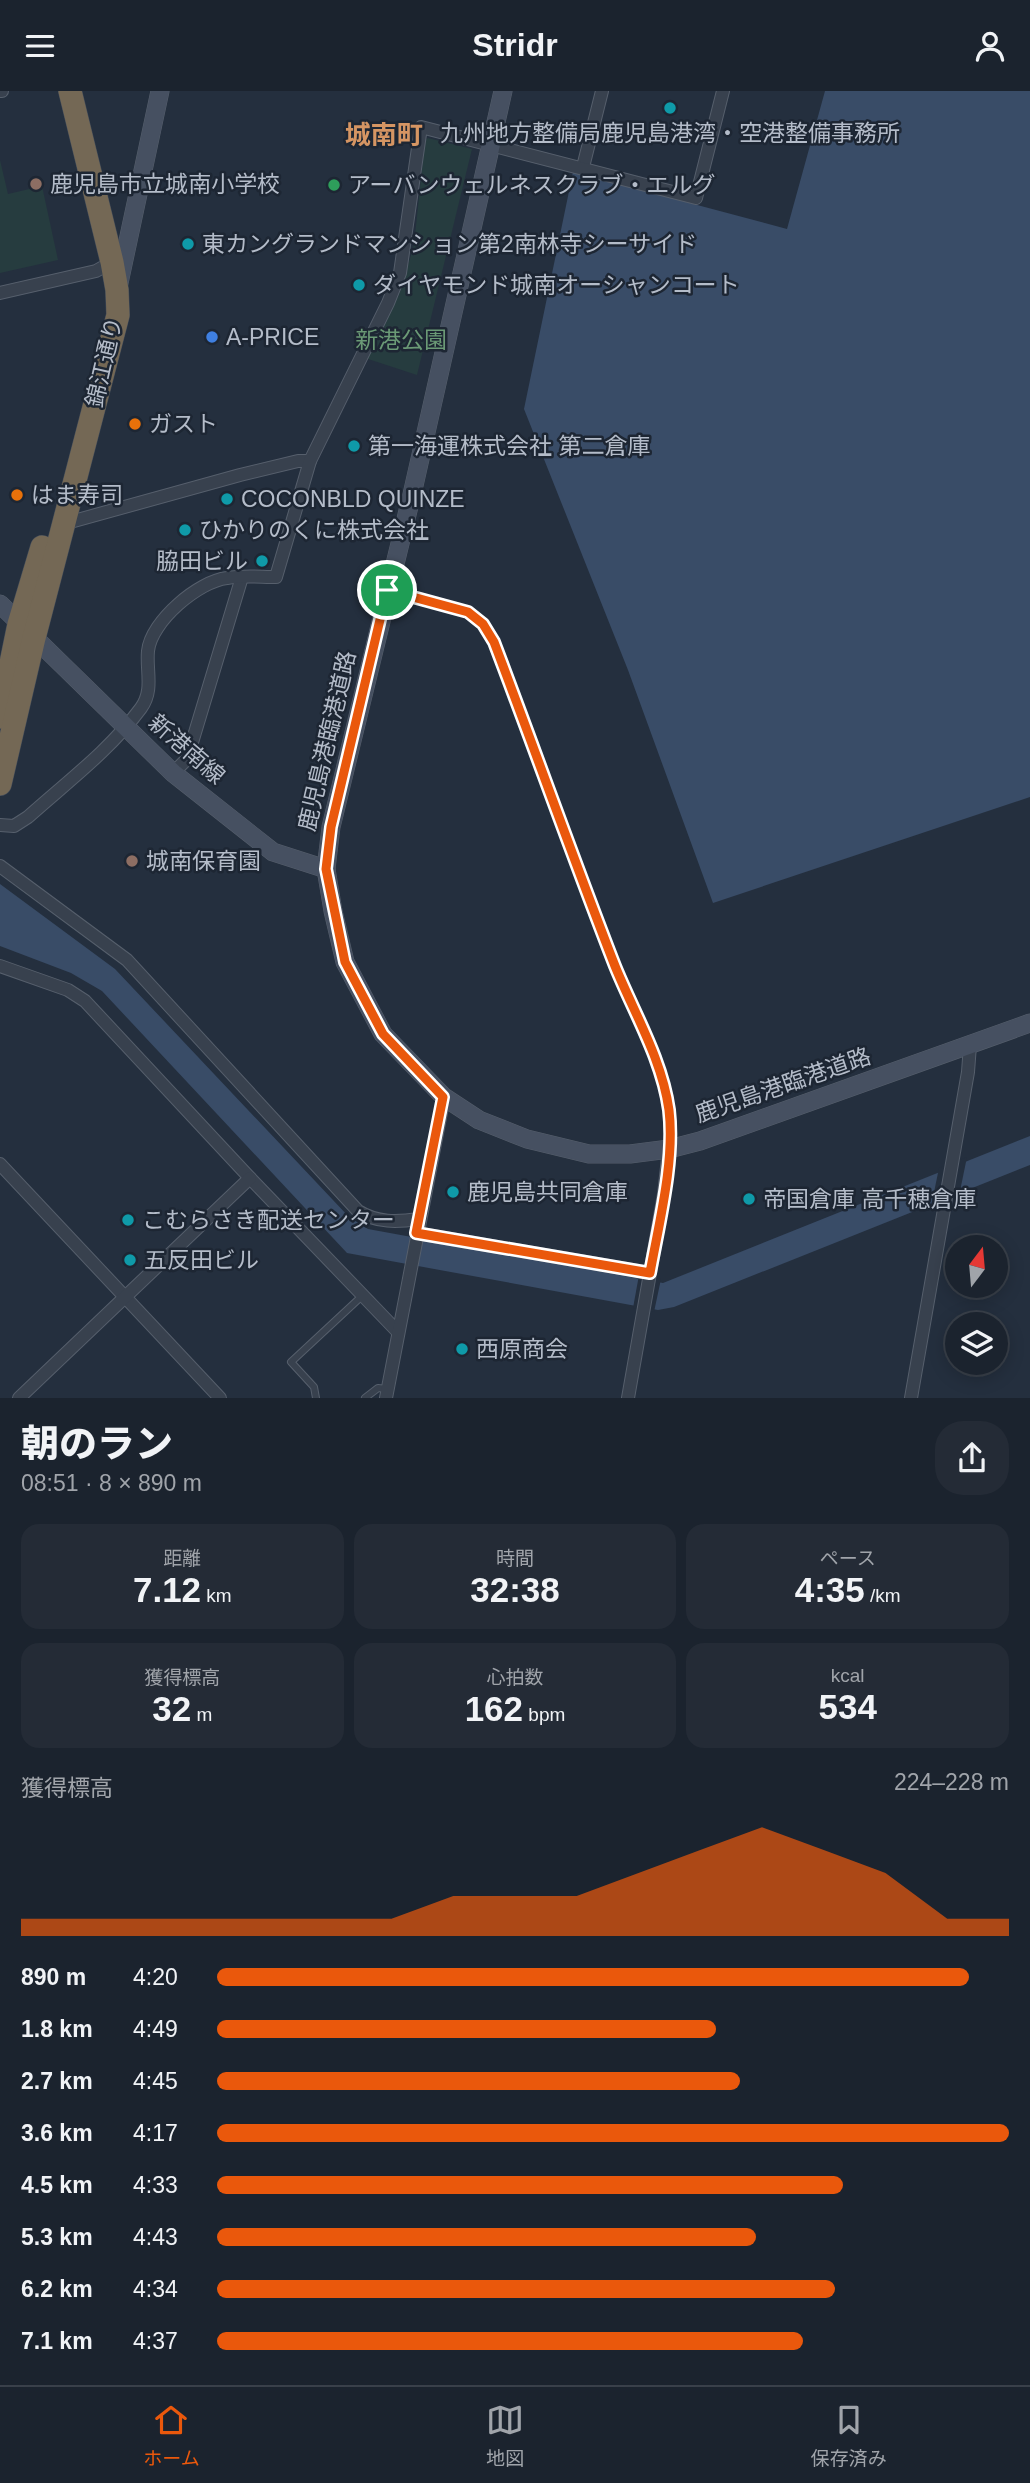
<!DOCTYPE html>
<html lang="ja">
<meta charset="utf-8">
<style>
:root{--surface:#1b232e;--page:#242b36;--text:#f1f3f6;--muted:#a0a4aa;--line:#39404a;--accent:#ea580c}
body{margin:0;font-family:Helvetica,"Noto Sans JP",sans-serif;background:var(--page);color:var(--text);height:100vh;display:flex;flex-direction:column;font-size:26px;white-space:nowrap}
*{box-sizing:border-box;margin:0}
p{font-size:23px;color:var(--muted)}
.icon{flex:none;width:38px;height:38px;fill:none;stroke:currentColor;stroke-width:2;stroke-linecap:round;stroke-linejoin:round}
.map{position:relative;height:1307px;overflow:hidden}
.details{display:flex;flex-direction:column;background:var(--surface);flex:1}
.details>*{flex:none}
.needle{width:46px;rotate:16deg}
.fabs{position:absolute;left:945px;top:1144px;display:grid;gap:14px}
.fabs a{display:grid;place-items:center;width:63px;height:63px;border-radius:50%;background:var(--surface);box-shadow:0 4px 18px #0003,0 0 0 2px var(--line);font-size:35px}
.pin{position:absolute;display:grid;place-items:center;width:60px;height:60px;color:#fff;margin:-30px;border:4px solid #fff;border-radius:50%;box-shadow:0 2px 7px #0007}
.round{display:grid;place-items:center;flex:none;width:74px;height:74px;border-radius:28px;background:var(--page)}
.overview{display:flex;align-items:center;justify-content:space-between;height:119px;padding:0 21px}
h1{font-size:38px;font-weight:800;line-height:52px}
.metrics{display:grid;grid-template-columns:repeat(3,1fr);gap:10px;height:119px;padding:7px 21px}
.metrics div{display:grid;align-content:center;border-radius:18px;background:var(--page);text-align:center}
.metrics b{font-size:35px;font-weight:800}
.metrics small{font-size:19px;font-weight:400}
.metrics p{font-size:19px}
.chart{height:196px;padding:14px 21px}
.chart p{display:flex;justify-content:space-between}
.chart svg{width:100%;height:126px;margin-top:7px;fill:var(--accent);opacity:.7}
ul{padding:0 21px;list-style:none;font-size:23px}
li{display:grid;grid-template-columns:112px 84px 1fr;align-items:center;height:52px}
li i{height:18px;border-radius:9px;background:var(--accent)}
header{display:flex;justify-content:space-between;align-items:center;height:91px;padding:0 21px;background:var(--surface);font-size:32px;font-weight:800}
.dock{display:flex;justify-content:space-around;align-items:center;height:98px;border-top:2px solid var(--line);background:var(--surface);font-size:19px;color:var(--muted)}
.dock a{display:grid;justify-items:center;gap:4px}
.dock .active{color:var(--accent)}
.map>svg:first-child{display:block}
.green{fill:#263c3f}
.water{fill:#394c67}
.pier{fill:#242f3e}
.lines{fill:none;stroke-linecap:round;stroke-linejoin:round}
.lane-casing{stroke:#565f6c;stroke-width:8}
.street-casing{stroke:#565f6c;stroke-width:14}
.secondary-casing{stroke:#565f6c;stroke-width:19}
.highway-casing{stroke:#434c59;stroke-width:24}
.lane{stroke:#38414e;stroke-width:6}
.street{stroke:#38414e;stroke-width:12}
.secondary{stroke:#465061;stroke-width:18}
.highway{stroke:#746855;stroke-width:23}
.route-casing{stroke:#fff;stroke-width:14}
.route{stroke:#ea580c;stroke-width:9}
.culture-dot{fill:#0f9aa8;stroke:#1d2633;stroke-width:2.5}
.education-dot{fill:#8d6e63;stroke:#1d2633;stroke-width:2.5}
.leisure-dot{fill:#2e9e5b;stroke:#1d2633;stroke-width:2.5}
.shop-dot{fill:#3f7fe0;stroke:#1d2633;stroke-width:2.5}
.food-dot{fill:#e8710a;stroke:#1d2633;stroke-width:2.5}
.labels{text-anchor:middle;stroke-width:5;stroke-linejoin:round;paint-order:stroke}
.poi-label{font-size:23px;fill:#b4bcc9;stroke:#1d2633;text-anchor:start}
.park-label{font-size:23px;fill:#6b9a76;stroke:#1d2633}
.street-label{font-size:23px;fill:#b4bcc9;stroke:#1d2633}
.quarter-label{font-size:26px;font-weight:bold;fill:#d59563;stroke:#1d2633}
</style>
<header><svg class="icon" aria-label="menu" viewBox="0 0 24 24"><path d="M4 6h16M4 12h16M4 18h16"/></svg>Stridr<svg class="icon" aria-label="person" viewBox="0 0 24 24"><circle cx="12" cy="8" r="4"/><path d="M4 21q1-7 8-7t8 7"/></svg></header>
<div class="map">
<svg width="1030" height="1307" viewBox="0 0 1030 1307">
<rect width="100%" height="100%" fill="#242f3e"/>
<g class="green">
<polygon points="428,47 472,58 417,284 365,267 399,204 414,154 425,49"/>
<polygon points="0,69 8,103 42,95 58,169 0,182"/>
</g>
<g class="water">
<polygon points="825,0 1030,0 1030,706 713,812 628,579 524,318 573,81 787,138"/>
<polygon points="0,793 115,878 349,1126 368,1138 663,1192 1030,1045 1030,1074 674,1216 658,1219 347,1162 102,900 71,882 0,855"/>
</g>
<g class="pier">
<polygon points="967,1066 959,1105 931,1116 939,1077"/>
<polygon points="639,1184 661,1188 654,1221 633,1217"/>
</g>
<g class="lines">
<g class="lane-casing">
<g id="lane">
<polyline points="392,500 468,521 483,533 494,551 616,876 657,972 669,1019 669,1057"/>
<polyline points="316,1307 314,1296 291,1271 362,1205"/>
<polyline points="365,1307 378,1297 387,1298"/>
</g>
</g>
<g class="street-casing">
<g id="street">
<polyline points="0,0 2,0"/>
<polyline points="583,76 602,0"/>
<polyline points="0,202 96,180 112,171"/>
<polyline points="63,433 240,384 298,370 310,370"/>
<polyline points="173,682 187,668 242,486"/>
<path d="M0,734L14,735L28,726C67,691 110,659 141,617C154,599 146,580 148,560C151,530 199,490 227,487C243,484 260,486 276,486L310,370L388,212L400,182L421,36L696,107L723,0"/>
<path d="M0,775L127,869L358,1120C377,1132 397,1131 419,1128"/>
<polyline points="0,875 68,899 85,910 250,1087 398,1241"/>
<polyline points="0,1073 220,1307"/>
<polyline points="416,1142 650,1182"/>
<polyline points="19,1307 250,1087"/>
<polyline points="386,1307 444,1006"/>
<polyline points="628,1307 664,1103 669,1058"/>
<polyline points="911,1307 968,981 970,954"/>
</g>
</g>
<g class="secondary-casing">
<g id="secondary">
<polyline points="503,0 413,399 331,736 326,778 333,820 345,871 383,943 444,1006 479,1029 527,1048 589,1063 630,1063 669,1058 700,1050 1030,932"/>
<polyline points="119,192 160,0"/>
<polyline points="0,513 173,682 273,761 326,778"/>
</g>
</g>
<g class="highway-casing">
<g id="highway">
<polyline points="0,626 19,533 42,456"/>
<polyline points="0,693 34,547 118,224 117,199 112,171 70,0"/>
</g>
</g>
<use href="#lane" class="lane"/>
<use href="#street" class="street"/>
<use href="#secondary" class="secondary"/>
<use href="#highway" class="highway"/>
</g>
<g class="lines">
<g class="route-casing">
<path id="route" d="M387,499L468,521L483,533L494,551C535,659 573,767 615,875C634,922 662,968 669,1019C675,1070 659,1132 650,1182L416,1142L443,1006L383,943L345,871L326,778L331,736Z"/>
</g>
<use href="#route" class="route"/>
</g>
<g class="culture-dot">
<circle cx="670" cy="17" r="7"/>
<circle cx="188" cy="153" r="7"/>
<circle cx="359" cy="194" r="7"/>
<circle cx="354" cy="355" r="7"/>
<circle cx="227" cy="408" r="7"/>
<circle cx="185" cy="439" r="7"/>
<circle cx="262" cy="470" r="7"/>
<circle cx="453" cy="1101" r="7"/>
<circle cx="749" cy="1108" r="7"/>
<circle cx="128" cy="1129" r="7"/>
<circle cx="130" cy="1169" r="7"/>
<circle cx="462" cy="1258" r="7"/>
</g>
<g class="education-dot">
<circle cx="36" cy="93" r="7"/>
<circle cx="132" cy="770" r="7"/>
</g>
<circle class="leisure-dot" cx="334" cy="94" r="7"/>
<circle class="shop-dot" cx="212" cy="246" r="7"/>
<g class="food-dot">
<circle cx="135" cy="333" r="7"/>
<circle cx="17" cy="404" r="7"/>
</g>
<g class="labels">
<g class="poi-label">
<text x="670" y="50" text-anchor="middle">九州地方整備局鹿児島港湾・空港整備事務所</text>
<text x="50" y="101">鹿児島市立城南小学校</text>
<text x="348" y="102">アーバンウェルネスクラブ・エルグ</text>
<text x="202" y="161">東カングランドマンション第2南林寺シーサイド</text>
<text x="373" y="202">ダイヤモンド城南オーシャンコート</text>
<text x="226" y="254">A-PRICE</text>
<text x="149" y="341">ガスト</text>
<text x="368" y="363">第一海運株式会社 第二倉庫</text>
<text x="31" y="412">はま寿司</text>
<text x="241" y="416">COCONBLD QUINZE</text>
<text x="199" y="447">ひかりのくに株式会社</text>
<text x="248" y="478" text-anchor="end">脇田ビル</text>
<text x="146" y="778">城南保育園</text>
<text x="467" y="1109">鹿児島共同倉庫</text>
<text x="763" y="1116">帝国倉庫 高千穂倉庫</text>
<text x="142" y="1137">こむらさき配送センター</text>
<text x="144" y="1177">五反田ビル</text>
<text x="476" y="1266">西原商会</text>
</g>
<g class="park-label">
<text x="401" y="257">新港公園</text>
</g>
<g class="street-label">
<text transform="translate(104 271) rotate(-77)" y="8">錦江通り</text>
<text transform="translate(327 650) rotate(-77)" y="8">鹿児島港臨港道路</text>
<text transform="translate(187 658) rotate(41)" y="8">新港南線</text>
<text transform="translate(783 994) rotate(-19)" y="8">鹿児島港臨港道路</text>
</g>
<g class="quarter-label">
<text x="384" y="53">城南町</text>
</g>
</g>
</svg>
<div class="fabs">
<a><svg class="needle" viewBox="-14 -14 28 28"><path d="M0-13l5 13h-10z" fill="#e53935"/><path d="M0 13l5-13h-10z" fill="#a0a4aa"/></svg></a>
<a><svg class="icon" aria-label="layers" viewBox="0 0 24 24"><path d="M12 4l9 5-9 5-9-5zM3 14l9 5 9-5"/></svg></a>
</div>
<div class="pin" style="left:387px;top:499px;background:#1e9e55"><svg class="icon" aria-label="arrive" viewBox="0 0 24 24"><path d="M6 21V4h12l-3 4 3 4H6"/></svg></div>
</div>
<section class="details">
<div class="overview"><div><h1>朝のラン</h1><p>08:51 · 8 × 890 m</p></div><a class="round"><svg class="icon" aria-label="share" viewBox="0 0 24 24"><path d="M12 15V3M7 8l5-5 5 5M5 13v7h14v-7"/></svg></a></div>
<div class="metrics">
<div><p>距離</p><b>7.12<small> km</small></b></div>
<div><p>時間</p><b>32:38</b></div>
<div><p>ペース</p><b>4:35<small> /km</small></b></div>
</div>
<div class="metrics">
<div><p>獲得標高</p><b>32<small> m</small></b></div>
<div><p>心拍数</p><b>162<small> bpm</small></b></div>
<div><p>kcal</p><b>534</b></div>
</div>
<div class="chart"><p><span>獲得標高</span>224–228 m</p>
<svg viewBox="0 0 160 44" preserveAspectRatio="none"><path d="M0 44V38L10 38L20 38L30 38L40 38L50 38L60 38L70 30L80 30L90 30L100 22L110 14L120 6L130 14L140 22L150 38L160 38V44z"/></svg>
</div>
<ul>
<li><b>890 m</b>4:20<i style="width:95%"></i></li>
<li><b>1.8 km</b>4:49<i style="width:63%"></i></li>
<li><b>2.7 km</b>4:45<i style="width:66%"></i></li>
<li><b>3.6 km</b>4:17<i style="width:100%"></i></li>
<li><b>4.5 km</b>4:33<i style="width:79%"></i></li>
<li><b>5.3 km</b>4:43<i style="width:68%"></i></li>
<li><b>6.2 km</b>4:34<i style="width:78%"></i></li>
<li><b>7.1 km</b>4:37<i style="width:74%"></i></li>
</ul>
</section>
<nav class="dock">
<a class="active"><svg class="icon" aria-label="home" viewBox="0 0 24 24"><path d="M3 11l9-7 9 7M6 9v11h12V9"/></svg>ホーム</a>
<a><svg class="icon" aria-label="map" viewBox="0 0 24 24"><path d="M3 6l6-2 6 2 6-2v14l-6 2-6-2-6 2zM9 4v14M15 6v14"/></svg>地図</a>
<a><svg class="icon" aria-label="saved" viewBox="0 0 24 24"><path d="M7 4h10v16l-5-4-5 4z"/></svg>保存済み</a>
</nav>
